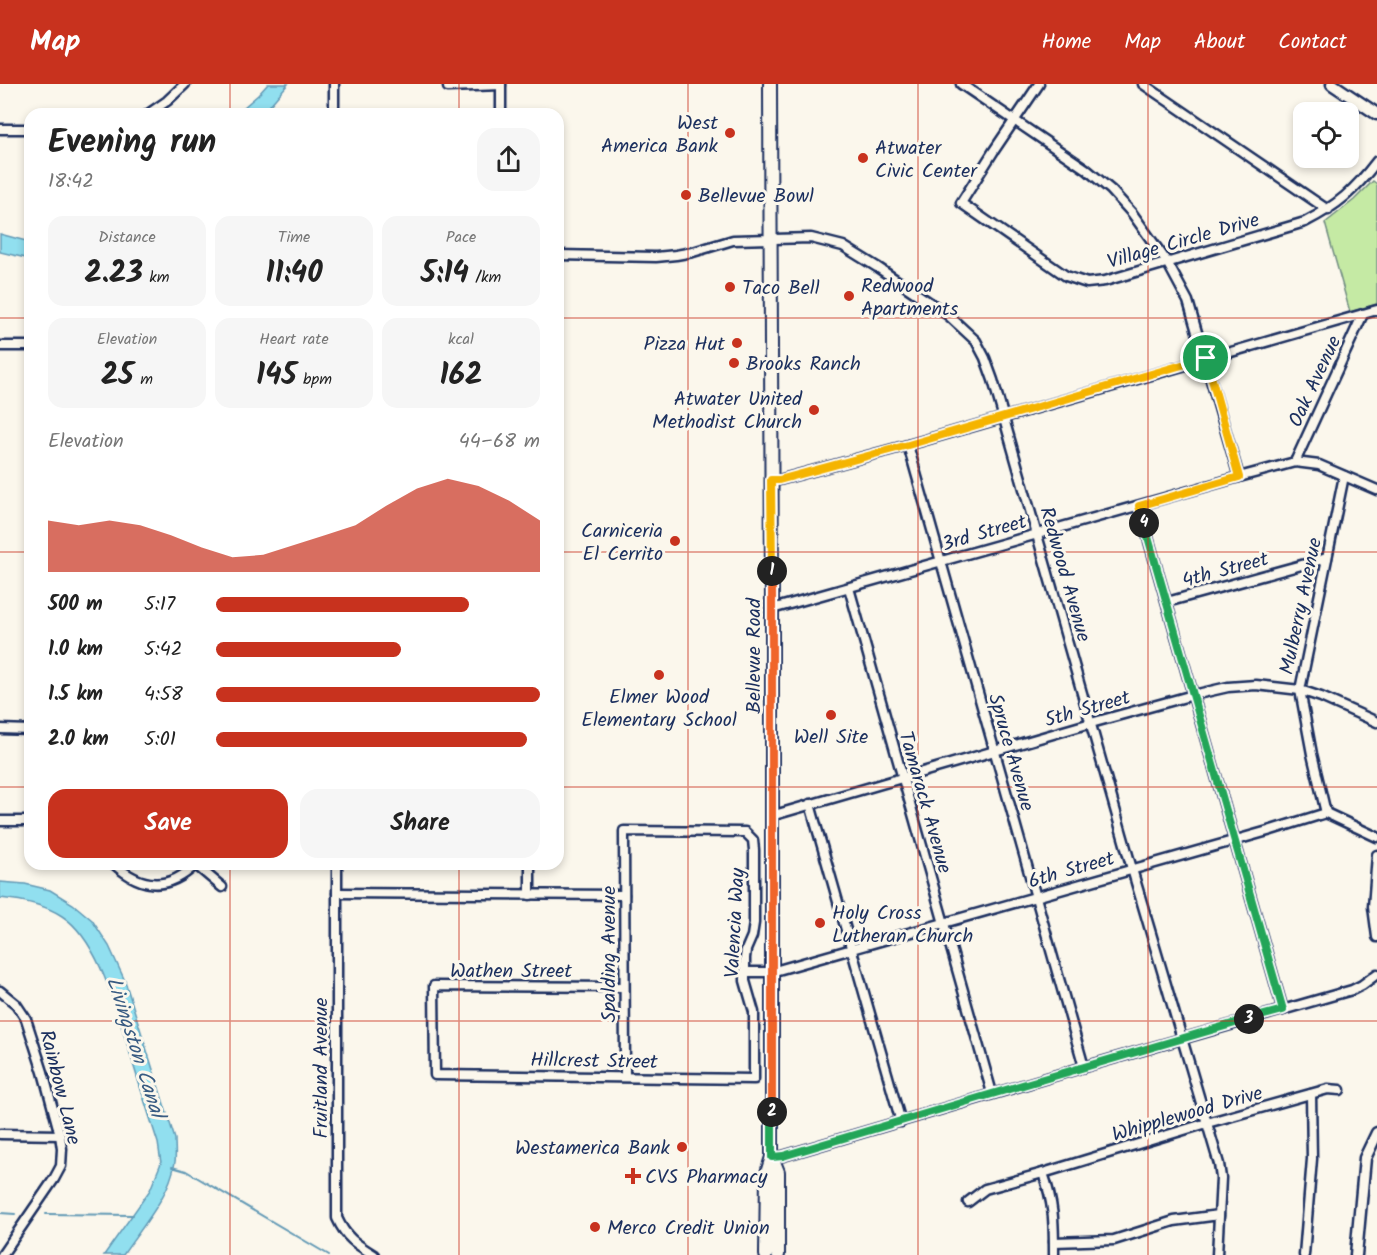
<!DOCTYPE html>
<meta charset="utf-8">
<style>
:root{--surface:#fff;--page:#f6f6f6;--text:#222;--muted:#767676;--accent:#c8321e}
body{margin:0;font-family:Kalam,sans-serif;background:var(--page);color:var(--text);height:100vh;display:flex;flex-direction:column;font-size:22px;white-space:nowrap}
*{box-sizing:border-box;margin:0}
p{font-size:20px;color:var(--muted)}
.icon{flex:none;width:33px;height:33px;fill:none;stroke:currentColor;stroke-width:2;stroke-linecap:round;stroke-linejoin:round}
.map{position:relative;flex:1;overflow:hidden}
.details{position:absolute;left:24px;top:24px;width:540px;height:762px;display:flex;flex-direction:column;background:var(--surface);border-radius:18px;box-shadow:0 3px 9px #0003}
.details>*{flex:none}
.buttons{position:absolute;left:1293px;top:18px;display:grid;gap:12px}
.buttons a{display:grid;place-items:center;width:66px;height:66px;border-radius:12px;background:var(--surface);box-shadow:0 3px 9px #0003;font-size:30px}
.pin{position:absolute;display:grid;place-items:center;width:51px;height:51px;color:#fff;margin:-26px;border:3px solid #fff;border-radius:50%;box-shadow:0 2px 6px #0007}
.km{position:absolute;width:30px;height:30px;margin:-15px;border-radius:50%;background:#222;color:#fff;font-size:16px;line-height:30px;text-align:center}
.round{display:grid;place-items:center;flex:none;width:63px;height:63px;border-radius:18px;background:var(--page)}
.summary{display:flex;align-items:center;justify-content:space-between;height:102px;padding:0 24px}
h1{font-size:33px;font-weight:700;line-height:45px}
.metrics{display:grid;grid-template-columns:repeat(3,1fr);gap:9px;height:102px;padding:6px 24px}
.metrics div{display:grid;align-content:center;border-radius:15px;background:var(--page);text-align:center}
.metrics b{font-size:30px;font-weight:700}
.metrics small{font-size:16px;font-weight:400}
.metrics p{font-size:16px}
.chart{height:168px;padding:12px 24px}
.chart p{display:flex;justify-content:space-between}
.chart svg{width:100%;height:108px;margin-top:6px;fill:var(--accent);opacity:.7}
.action{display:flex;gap:12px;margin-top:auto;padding:12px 24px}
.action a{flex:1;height:69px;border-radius:18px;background:var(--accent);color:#fff;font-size:24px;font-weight:700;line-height:69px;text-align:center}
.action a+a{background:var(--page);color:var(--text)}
ul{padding:0 24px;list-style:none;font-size:20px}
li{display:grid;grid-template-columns:96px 72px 1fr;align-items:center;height:45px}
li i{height:15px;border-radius:8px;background:var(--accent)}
header{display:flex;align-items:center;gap:36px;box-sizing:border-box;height:84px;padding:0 30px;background:var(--accent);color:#fff}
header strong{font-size:28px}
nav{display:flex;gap:33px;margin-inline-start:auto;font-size:21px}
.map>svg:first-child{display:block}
.green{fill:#c5eaa4;stroke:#708c81;stroke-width:1.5}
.water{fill:#91dfef;stroke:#6299b5;stroke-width:1.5}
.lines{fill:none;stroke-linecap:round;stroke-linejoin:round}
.stream{stroke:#6299b5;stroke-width:2}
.minor-casing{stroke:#1b2f5e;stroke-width:13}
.tertiary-casing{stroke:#1b2f5e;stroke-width:15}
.secondary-casing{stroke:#1b2f5e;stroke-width:16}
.minor{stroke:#fbf7ec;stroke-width:8}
.tertiary{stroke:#fbf7ec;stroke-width:10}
.secondary{stroke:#fbf7ec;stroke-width:12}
.split-1-casing{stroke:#fff;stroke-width:12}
.split-2-casing{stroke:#fff;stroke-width:12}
.split-3-casing{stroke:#fff;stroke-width:12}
.split-4-casing{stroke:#fff;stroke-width:12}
.split-5-casing{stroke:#fff;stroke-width:12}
.split-1{stroke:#f5b400;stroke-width:8}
.split-2{stroke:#f0652b;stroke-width:8}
.split-3{stroke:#22a559;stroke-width:8}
.split-4{stroke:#22a559;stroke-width:8}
.split-5{stroke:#f5b400;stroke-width:8}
.grid{fill:none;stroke:#c8321e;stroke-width:1.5;stroke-opacity:0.55}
.poi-dot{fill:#c8321e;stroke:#fbf7ec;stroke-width:2}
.labels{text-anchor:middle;stroke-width:6;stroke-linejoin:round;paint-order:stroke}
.poi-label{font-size:20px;fill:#1b2f5e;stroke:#fbf7ec;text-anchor:start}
.street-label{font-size:20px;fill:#1b2f5e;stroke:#fbf7ec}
.water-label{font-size:21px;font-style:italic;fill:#385b82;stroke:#fbf7ec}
</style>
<header>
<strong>Map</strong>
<nav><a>Home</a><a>Map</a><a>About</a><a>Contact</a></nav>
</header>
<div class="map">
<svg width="1377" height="1171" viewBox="0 0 1377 1171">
<rect width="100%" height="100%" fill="#fbf7ec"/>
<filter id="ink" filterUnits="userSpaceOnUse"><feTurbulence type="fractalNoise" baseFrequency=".0167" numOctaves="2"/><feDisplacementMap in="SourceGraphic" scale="12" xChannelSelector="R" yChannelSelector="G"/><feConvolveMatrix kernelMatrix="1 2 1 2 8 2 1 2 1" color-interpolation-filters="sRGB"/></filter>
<g filter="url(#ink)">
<polygon class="green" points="1373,97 1377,100 1377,220 1350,228 1325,139 1354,116"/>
<g class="water">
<polygon points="268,0 288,0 270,21 261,30 236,30 258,11"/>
<polygon points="0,150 30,158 30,175 0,168"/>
<path d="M0,798L25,800L50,806L73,820L92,836L109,862L125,897L175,1055C175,1062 176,1071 175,1078C170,1112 141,1144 123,1171H104L150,1106L161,1079L158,1059C148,1028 138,997 129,966C116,926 99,856 62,832C44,820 21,816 0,814Z"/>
</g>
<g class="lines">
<g class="stream">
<polyline points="172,1083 186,1087 329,1171"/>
<polyline points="0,1129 15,1130"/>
<polyline points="46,1130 133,1131"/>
</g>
<g class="minor-casing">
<g id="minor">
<polyline points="334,0 334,30"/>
<polyline points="501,0 501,30"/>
<polyline points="961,0 1086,85 1111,106 1132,129 1167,178 1188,217 1239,393"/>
<path d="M1039,0L993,68L961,119L1066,192L1087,199L1105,197L1305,138C1338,121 1354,107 1377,77"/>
<polyline points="1143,0 1328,126"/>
<polyline points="448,3 501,1"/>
<polyline points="148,30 167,17 185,0"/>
<polyline points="0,45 30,45"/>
<polyline points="558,171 656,173 676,171 693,168 733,156 811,154 843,162 877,183 948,231 976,257 985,274 993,296 1132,785 1219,1080 1221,1094 1217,1171"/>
<polyline points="0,262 30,262"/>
<polyline points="908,361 1084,983"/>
<polyline points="1295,378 1363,230"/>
<polyline points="771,396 779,396 908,361 1377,226"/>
<polyline points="1139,422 1283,926"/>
<polyline points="849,504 992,1009"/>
<polyline points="1167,518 1327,474"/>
<polyline points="772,525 1239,393 1295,378 1319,381 1377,406"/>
<polyline points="0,645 30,646"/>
<polyline points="810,720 901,1038"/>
<polyline points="1326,729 1312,670 1300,606 1344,392"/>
<polyline points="771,732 1091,639 1193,611 1228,603 1256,601 1300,606 1321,613 1377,638"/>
<polyline points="0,737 30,737"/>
<polyline points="1377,771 1373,823 1377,853"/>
<path d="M114,780C142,805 169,807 196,780"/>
<path d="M337,780V1134C346,1154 356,1160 374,1171"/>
<polyline points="530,780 530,811"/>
<polyline points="196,781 222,803"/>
<polyline points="337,809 624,811"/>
<polyline points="745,888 771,888 1268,747 1326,729 1377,753"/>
<polyline points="624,903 434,902 435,991 754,995 754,928 745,897 745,874 746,866 752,852 754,839 754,766 753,756 745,748 624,747 625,993"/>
<polyline points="0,907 16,920 26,935 43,988 60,1051 62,1065 61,1082 54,1095 2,1171"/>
<polyline points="0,1050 60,1051"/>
<polyline points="772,1073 783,1072 1084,983 1352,906 1362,901 1377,890"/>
<path d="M1043,1089C1054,1120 1054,1139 1054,1171"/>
<polyline points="968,1118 985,1105 1043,1089 1207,1039 1328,1005 1340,1006"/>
<polyline points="1054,1158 1114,1156 1174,1137 1219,1131"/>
<polyline points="1304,1171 1312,1075 1311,1010"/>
</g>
</g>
<g class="tertiary-casing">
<g id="tertiary">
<polyline points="1332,0 1377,30"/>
<polyline points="1356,1171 1365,1074 1377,1049"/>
</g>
</g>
<g class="secondary-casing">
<g id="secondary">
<polyline points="772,1073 778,1088 778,1171"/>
<polyline points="766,1171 767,1089 772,1073 772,525 770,0"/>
</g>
</g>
<use href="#minor" class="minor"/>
<use href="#tertiary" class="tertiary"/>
<use href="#secondary" class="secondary"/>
</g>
</g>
<g class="lines" filter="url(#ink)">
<g class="split-1-casing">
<polyline id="split-1" points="772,487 771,396 779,396 908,361 1206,274"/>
</g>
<g class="split-2-casing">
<polyline id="split-2" points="772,1028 772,487"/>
</g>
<g class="split-3-casing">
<polyline id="split-3" points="772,1028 772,1073 783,1072 992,1010 1249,935"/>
</g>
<g class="split-4-casing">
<polyline id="split-4" points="1144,439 1283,926 1249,935"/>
</g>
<g class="split-5-casing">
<polyline id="split-5" points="1144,439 1139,422 1239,393 1206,274"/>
</g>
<use href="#split-1" class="split-1"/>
<use href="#split-2" class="split-2"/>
<use href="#split-3" class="split-3"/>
<use href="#split-4" class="split-4"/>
<use href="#split-5" class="split-5"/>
</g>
<path class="grid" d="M230,0V30M459,0V30M688,0V1171M918,0V1171M1148,0V1171M0,234H30M558,234H1377M0,468H30M558,468H1377M0,703H30M558,703H1377M230,780V1171M459,780V1171M0,937H1377"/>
<g class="poi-dot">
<circle cx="730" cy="49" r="6"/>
<circle cx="863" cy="74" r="6"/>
<circle cx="686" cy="111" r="6"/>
<circle cx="730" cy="203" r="6"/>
<circle cx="849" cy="212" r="6"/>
<circle cx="737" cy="259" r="6"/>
<circle cx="734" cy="279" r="6"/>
<circle cx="814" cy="326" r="6"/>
<circle cx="675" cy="457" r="6"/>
<circle cx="659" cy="591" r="6"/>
<circle cx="831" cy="631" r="6"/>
<circle cx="820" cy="839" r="6"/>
<circle cx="682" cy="1063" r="6"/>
<path d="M630 1083h6v6h6v6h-6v6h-6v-6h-6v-6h6z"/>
<circle cx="595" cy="1143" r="6"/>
</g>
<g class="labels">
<g class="poi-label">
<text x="718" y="45" text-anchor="end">West<tspan x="718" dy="23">America Bank</tspan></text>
<text x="875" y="70">Atwater<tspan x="875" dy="23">Civic Center</tspan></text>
<text x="698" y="118">Bellevue Bowl</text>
<text x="861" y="208">Redwood<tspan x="861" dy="23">Apartments</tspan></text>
<text x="742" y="210">Taco Bell</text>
<text x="725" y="266" text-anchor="end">Pizza Hut</text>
<text x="746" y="286">Brooks Ranch</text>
<text x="802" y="321" text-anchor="end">Atwater United<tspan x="802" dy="23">Methodist Church</tspan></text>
<text x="663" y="453" text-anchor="end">Carniceria<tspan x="663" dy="23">El Cerrito</tspan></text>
<text x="659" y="619" text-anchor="middle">Elmer Wood<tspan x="659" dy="23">Elementary School</tspan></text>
<text x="831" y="659" text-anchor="middle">Well Site</text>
<text x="832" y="835">Holy Cross<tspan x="832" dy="23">Lutheran Church</tspan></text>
<text x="670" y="1070" text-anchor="end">Westamerica Bank</text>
<text x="645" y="1099">CVS Pharmacy</text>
<text x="607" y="1150">Merco Credit Union</text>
</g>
<g class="street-label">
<text transform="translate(1183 156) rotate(-16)" y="7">Village Circle Drive</text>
<text transform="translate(1314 297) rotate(-65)" y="7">Oak Avenue</text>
<text transform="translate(984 448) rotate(-16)" y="7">3rd Street</text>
<text transform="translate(1225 485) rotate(-15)" y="7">4th Street</text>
<text transform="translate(1066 490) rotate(74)" y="7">Redwood Avenue</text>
<text transform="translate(1300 522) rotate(-78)" y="7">Mulberry Avenue</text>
<text transform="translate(753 572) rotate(-90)" y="7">Bellevue Road</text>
<text transform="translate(1087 624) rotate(-16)" y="7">5th Street</text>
<text transform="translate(1012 668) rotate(74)" y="7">Spruce Avenue</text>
<text transform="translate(926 718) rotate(74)" y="7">Tamarack Avenue</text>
<text transform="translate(1071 785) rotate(-16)" y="7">6th Street</text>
<text transform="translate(734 839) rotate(-87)" y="7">Valencia Way</text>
<text transform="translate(608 870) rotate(-90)" y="7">Spalding Avenue</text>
<text x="511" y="893">Wathen Street</text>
<text transform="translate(594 976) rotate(1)" y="7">Hillcrest Street</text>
<text transform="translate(320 984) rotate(-90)" y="7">Fruitland Avenue</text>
<text transform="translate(61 1003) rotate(76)" y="7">Rainbow Lane</text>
<text transform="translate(1187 1029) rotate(-16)" y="7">Whipplewood Drive</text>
</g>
<g class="water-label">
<text transform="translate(136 963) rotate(72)" y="7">Livingston Canal</text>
</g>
</g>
</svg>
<div class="buttons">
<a><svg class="icon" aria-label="locate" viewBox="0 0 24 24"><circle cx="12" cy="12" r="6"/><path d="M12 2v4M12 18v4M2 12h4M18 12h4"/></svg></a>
</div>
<div class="pin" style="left:1206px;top:274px;background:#1e9e55"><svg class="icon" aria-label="arrive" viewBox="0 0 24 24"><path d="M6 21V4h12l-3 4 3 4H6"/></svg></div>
<b class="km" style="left:772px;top:487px">1</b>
<b class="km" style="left:772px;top:1028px">2</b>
<b class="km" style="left:1249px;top:935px">3</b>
<b class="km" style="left:1144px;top:439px">4</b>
<section class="details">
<div class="summary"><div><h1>Evening run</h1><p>18:42</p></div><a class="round"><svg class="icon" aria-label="share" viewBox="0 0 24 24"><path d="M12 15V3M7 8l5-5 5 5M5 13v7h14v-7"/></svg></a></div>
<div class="metrics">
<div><p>Distance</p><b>2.23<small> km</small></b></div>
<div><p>Time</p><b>11:40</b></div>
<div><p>Pace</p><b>5:14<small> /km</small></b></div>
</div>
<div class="metrics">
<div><p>Elevation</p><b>25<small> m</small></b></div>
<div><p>Heart rate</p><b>145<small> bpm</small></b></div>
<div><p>kcal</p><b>162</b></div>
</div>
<div class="chart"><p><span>Elevation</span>44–68 m</p>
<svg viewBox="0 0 160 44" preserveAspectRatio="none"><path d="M0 44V23L10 25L20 23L30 25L40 29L50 34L60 38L70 37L80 33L90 29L100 25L110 17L120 10L130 6L140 9L150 15L160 23V44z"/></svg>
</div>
<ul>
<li><b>500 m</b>5:17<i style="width:78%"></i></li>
<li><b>1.0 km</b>5:42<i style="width:57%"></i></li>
<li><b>1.5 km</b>4:58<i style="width:100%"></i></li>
<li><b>2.0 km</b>5:01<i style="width:96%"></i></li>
</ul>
<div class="action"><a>Save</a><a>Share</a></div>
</section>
</div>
